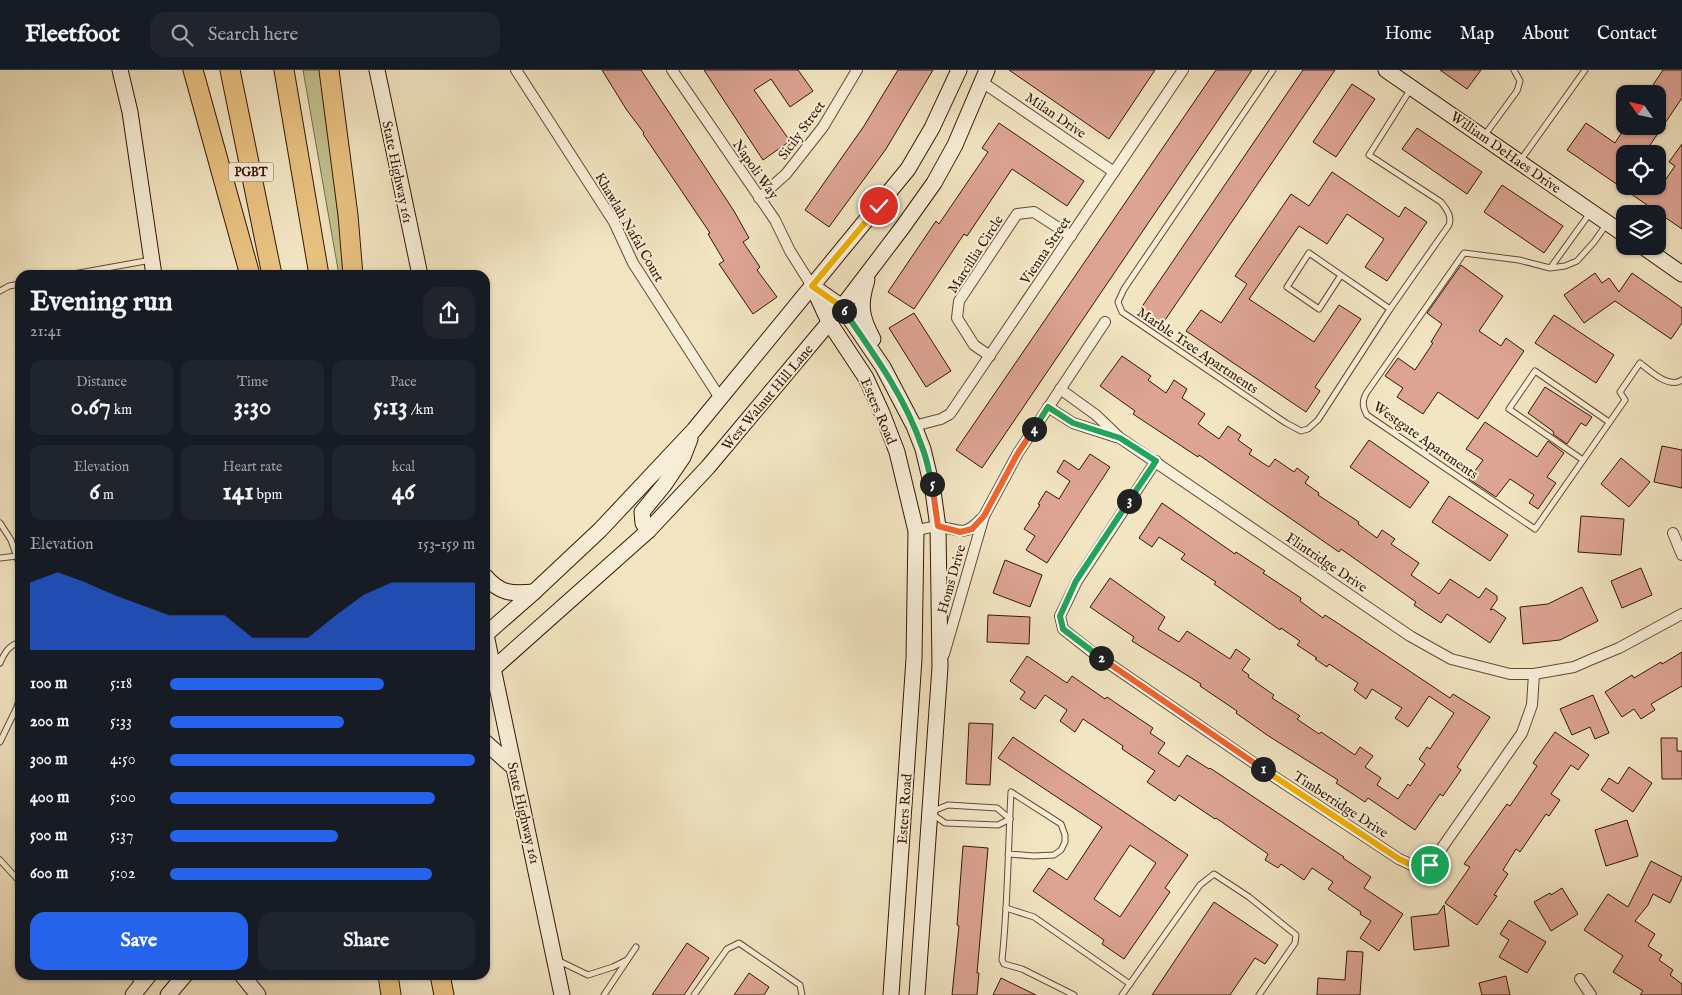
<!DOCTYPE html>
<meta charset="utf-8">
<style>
:root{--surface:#171b24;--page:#20242c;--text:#f1f3f6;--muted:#9ea1a6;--line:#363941;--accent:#2563eb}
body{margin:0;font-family:"IM FELL English",serif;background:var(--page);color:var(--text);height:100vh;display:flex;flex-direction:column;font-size:19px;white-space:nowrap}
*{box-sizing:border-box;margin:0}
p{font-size:16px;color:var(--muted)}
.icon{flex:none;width:28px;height:28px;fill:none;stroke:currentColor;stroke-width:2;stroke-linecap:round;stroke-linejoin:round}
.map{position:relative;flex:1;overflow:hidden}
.sheet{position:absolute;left:15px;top:200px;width:475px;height:710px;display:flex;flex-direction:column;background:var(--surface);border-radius:15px;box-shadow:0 1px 4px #0004}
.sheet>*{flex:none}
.needle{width:32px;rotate:304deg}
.tools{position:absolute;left:1616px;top:15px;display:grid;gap:10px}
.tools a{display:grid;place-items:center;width:50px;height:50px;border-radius:10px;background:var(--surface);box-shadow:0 1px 4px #0004;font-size:25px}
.pin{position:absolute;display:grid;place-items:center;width:42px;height:42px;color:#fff;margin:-21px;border:2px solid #fff;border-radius:50%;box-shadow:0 1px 5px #0007}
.km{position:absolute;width:25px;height:25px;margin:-12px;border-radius:50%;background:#222;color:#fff;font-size:14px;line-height:25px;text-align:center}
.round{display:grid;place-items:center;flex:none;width:52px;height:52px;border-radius:15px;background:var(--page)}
.headline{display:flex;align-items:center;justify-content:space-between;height:85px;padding:0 15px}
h1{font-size:28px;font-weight:700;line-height:38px}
.figures{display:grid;grid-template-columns:repeat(3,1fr);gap:8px;height:85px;padding:5px 15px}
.figures div{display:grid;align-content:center;border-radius:12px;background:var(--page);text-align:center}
.figures b{font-size:25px;font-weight:700}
.figures small{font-size:14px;font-weight:400}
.figures p{font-size:14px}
.chart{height:140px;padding:10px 15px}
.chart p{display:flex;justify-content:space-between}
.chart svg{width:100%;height:90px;margin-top:5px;fill:var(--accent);opacity:.7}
.primary-button{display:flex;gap:10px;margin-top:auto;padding:10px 15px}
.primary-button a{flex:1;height:58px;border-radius:15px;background:var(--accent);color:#fff;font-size:20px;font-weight:700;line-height:58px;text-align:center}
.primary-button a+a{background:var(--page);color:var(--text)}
ul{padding:0 15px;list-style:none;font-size:16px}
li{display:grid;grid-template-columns:80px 60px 1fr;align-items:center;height:38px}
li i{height:12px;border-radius:6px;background:var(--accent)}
header{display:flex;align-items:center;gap:30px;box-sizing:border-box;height:70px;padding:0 25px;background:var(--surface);border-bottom:1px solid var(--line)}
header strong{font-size:24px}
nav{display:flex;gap:28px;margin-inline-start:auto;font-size:18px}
.search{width:350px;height:45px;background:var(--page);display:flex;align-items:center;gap:12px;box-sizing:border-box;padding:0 18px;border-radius:15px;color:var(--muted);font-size:19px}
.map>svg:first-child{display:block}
.green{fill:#c3c28e;stroke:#7c6c48}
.building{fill:#dda494;stroke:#361603;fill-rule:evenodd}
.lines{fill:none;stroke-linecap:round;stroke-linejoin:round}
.lane-casing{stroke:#654a33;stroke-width:7}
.street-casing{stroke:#654a33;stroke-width:12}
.secondary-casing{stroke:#361603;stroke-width:17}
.highway-casing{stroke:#361603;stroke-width:21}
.lane{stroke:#f7eed7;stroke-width:5}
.street{stroke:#f7eed7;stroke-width:10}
.secondary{stroke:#f7eed7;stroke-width:15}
.highway{stroke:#e9c281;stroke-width:19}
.split-1-casing{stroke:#fff;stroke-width:10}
.split-2-casing{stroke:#fff;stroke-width:10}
.split-3-casing{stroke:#fff;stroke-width:10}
.split-4-casing{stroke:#fff;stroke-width:10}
.split-5-casing{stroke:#fff;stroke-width:10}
.split-6-casing{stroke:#fff;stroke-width:10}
.split-7-casing{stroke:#fff;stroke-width:10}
.split-1{stroke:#f5b400;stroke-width:6}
.split-2{stroke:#f0652b;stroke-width:6}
.split-3{stroke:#22a559;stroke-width:6}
.split-4{stroke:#22a559;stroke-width:6}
.split-5{stroke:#f0652b;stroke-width:6}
.split-6{stroke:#22a559;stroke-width:6}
.split-7{stroke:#f5b400;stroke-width:6}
.labels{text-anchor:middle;stroke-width:4;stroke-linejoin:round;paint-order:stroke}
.shield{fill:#f7eed7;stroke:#705743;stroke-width:1}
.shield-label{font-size:12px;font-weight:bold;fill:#361603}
.street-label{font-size:14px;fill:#361603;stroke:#f7eed7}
</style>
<header>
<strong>Fleetfoot</strong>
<div class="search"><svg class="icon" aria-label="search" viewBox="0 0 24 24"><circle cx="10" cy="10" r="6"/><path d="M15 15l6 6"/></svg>Search here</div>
<nav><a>Home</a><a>Map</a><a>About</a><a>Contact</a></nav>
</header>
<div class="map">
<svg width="1682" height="925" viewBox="0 0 1682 925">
<rect width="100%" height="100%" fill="#f2e5c2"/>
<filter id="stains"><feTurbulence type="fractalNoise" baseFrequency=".004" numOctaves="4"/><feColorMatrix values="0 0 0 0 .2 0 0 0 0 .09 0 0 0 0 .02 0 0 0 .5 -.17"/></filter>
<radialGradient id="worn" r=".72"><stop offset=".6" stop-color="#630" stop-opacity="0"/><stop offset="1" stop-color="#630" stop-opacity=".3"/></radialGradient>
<polygon class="green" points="303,0 321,0 345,205 339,205"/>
<g class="building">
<polygon points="602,0 641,0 734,141 749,168 743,172 760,197 757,200 777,227 753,244 719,194 724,191 708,164 710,163 643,64 644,63 626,39"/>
<polygon points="704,0 798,0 813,21 790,37 771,9 754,20 790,71 763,90"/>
<polygon points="898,0 933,0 886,79 829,157 805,140 864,56"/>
<polygon points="1009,0 1155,0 1109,69"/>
<polygon points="1216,0 1252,0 982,398 956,380"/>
<polygon points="1303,0 1335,0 1161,256 1139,241"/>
<polygon points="1440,0 1481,0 1467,19"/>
<polygon points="1663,0 1682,0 1682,28 1644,84 1625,84 1625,116 1661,116 1675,96 1669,92 1682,74 1682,159 1567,80 1586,53 1615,73 1626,56 1658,56 1658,24 1647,24"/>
<polygon points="1352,14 1375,29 1336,87 1313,72"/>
<polygon points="999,53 1084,111 1067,136 1012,99 967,166 964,164 914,239 888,222 936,151 939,154 988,82 982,78"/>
<polygon points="1417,58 1482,102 1467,124 1402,79"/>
<polygon points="1332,102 1399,147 1405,137 1427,152 1387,211 1365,197 1384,169 1347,144 1327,174 1299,156 1249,229 1314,272 1339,235 1361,249 1315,317 1320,321 1306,342 1186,261 1201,240 1221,253 1247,214 1235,206 1291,124 1309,136"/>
<polygon points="1502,115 1563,156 1544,183 1484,142"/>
<polygon points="1461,195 1503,226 1479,261 1501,276 1506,268 1524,281 1478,349 1438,322 1423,344 1397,327 1403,318 1385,306 1398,288 1415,300 1433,273 1431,272 1442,254 1427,243"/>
<polygon points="1595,203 1602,213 1609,208 1619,222 1632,203 1682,238 1682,253 1671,269 1615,231 1584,253 1564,225"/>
<polygon points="914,243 951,301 926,317 889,258"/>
<polygon points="1554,245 1614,285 1596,313 1535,273"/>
<polygon points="1122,286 1151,306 1148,310 1166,323 1174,310 1187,319 1182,328 1205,344 1198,354 1219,369 1228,356 1241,365 1238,370 1252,380 1249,384 1269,397 1275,389 1294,402 1297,398 1309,407 1305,413 1319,423 1318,425 1359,452 1358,454 1377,468 1382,460 1395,469 1391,474 1419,493 1411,505 1439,524 1450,509 1479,528 1486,518 1497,526 1497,530 1490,540 1493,539 1506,548 1490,573 1447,544 1441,553 1414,535 1416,532 1341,479 1339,482 1199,385 1198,387 1133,344 1135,341 1100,316"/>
<polygon points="1545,317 1592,347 1586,356 1581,353 1567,374 1553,364 1554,362 1528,343"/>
<polygon points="1485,352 1537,387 1548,371 1564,383 1547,407 1556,413 1538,439 1529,433 1534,425 1510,409 1496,427 1469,409 1483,390 1466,379"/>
<polygon points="1369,370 1429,412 1410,438 1350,397"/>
<polygon points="1662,376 1682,380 1682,418 1654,412"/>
<polygon points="1090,384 1110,397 1047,493 1026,480 1035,466 1024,459 1040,435 1038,434 1046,421 1059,429 1070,411 1057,402 1064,390 1079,400"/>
<polygon points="1621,388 1650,412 1629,437 1601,414"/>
<polygon points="1449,426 1508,465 1490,491 1432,452"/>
<polygon points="1162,433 1235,484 1236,482 1265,501 1263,503 1301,528 1300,531 1323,548 1325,545 1339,554 1450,628 1453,624 1490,647 1457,697 1461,700 1443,726 1440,724 1415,760 1368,728 1365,732 1336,713 1338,710 1267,665 1236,643 1237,641 1200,616 1201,614 1132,571 1134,567 1090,537 1110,508 1165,547 1158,559 1179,572 1187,561 1230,589 1236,579 1250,589 1242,600 1249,605 1248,607 1274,625 1272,628 1300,646 1297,649 1319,664 1321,662 1355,685 1360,677 1373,686 1365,697 1381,708 1377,715 1398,729 1408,714 1410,716 1425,694 1419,689 1427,677 1430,679 1454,643 1429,626 1408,657 1395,648 1402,638 1372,619 1366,629 1354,620 1358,613 1329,594 1327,597 1315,589 1317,588 1297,575 1300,571 1281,558 1280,560 1214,514 1216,512 1181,489 1185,484 1159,467 1152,477 1139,468"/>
<polygon points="1581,446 1624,449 1621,485 1578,482"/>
<polygon points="1005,490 1042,505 1030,537 993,523"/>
<polygon points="1641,498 1652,525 1622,538 1611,511"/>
<polygon points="1582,517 1598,551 1560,570 1523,574 1520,537 1548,534"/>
<polygon points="988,545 1030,547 1029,574 987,572"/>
<polygon points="1682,582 1682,616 1651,634 1655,640 1641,649 1634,639 1622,647 1605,622 1632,605 1634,608 1661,592 1662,594"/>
<polygon points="1027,586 1067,613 1072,606 1105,629 1107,627 1153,658 1150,663 1165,673 1158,683 1179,697 1187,685 1209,699 1210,698 1344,787 1343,788 1371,807 1364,818 1403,844 1379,881 1360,868 1371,851 1360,844 1361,842 1328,819 1333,812 1312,798 1304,810 1281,794 1278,798 1265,790 1268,784 1216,748 1215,749 1179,725 1175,731 1147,712 1155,701 1122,679 1123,676 1083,649 1075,662 1060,651 1067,640 1045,625 1035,639 1020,629 1025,622 1010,611"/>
<polygon points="1593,625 1609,663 1595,669 1590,657 1572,665 1560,639"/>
<polygon points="969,653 993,654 990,715 966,714"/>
<polygon points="1555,662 1589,685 1578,700 1571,695 1551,724 1560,730 1549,746 1546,744 1520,782 1516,779 1503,800 1508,804 1494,825 1497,826 1477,855 1445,833 1470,797 1464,794 1507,734 1510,736 1537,696 1533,693"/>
<path d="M1013,667L1188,785L1165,818L1170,822L1124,889L1102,874L1104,870L1033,821L1049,798L1067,810L1102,757L998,688ZM1130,775L1156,793L1120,847L1094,829Z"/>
<polygon points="1661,668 1677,668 1677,681 1682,681 1682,709 1662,709"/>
<polygon points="1629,697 1652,713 1633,742 1601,720 1609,708 1618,714"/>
<polygon points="1627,750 1638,786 1606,796 1595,760"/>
<polygon points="963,776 988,778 977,903 979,903 977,925 952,925 959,856 957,855"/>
<polygon points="1651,791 1682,807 1682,808 1670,833 1653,824 1648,835 1635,851 1655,864 1648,876 1662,885 1659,890 1673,900 1670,905 1682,914 1682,925 1640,925 1643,921 1613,902 1623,886 1584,860 1608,824 1628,837"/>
<polygon points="1562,818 1578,844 1551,861 1534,832 1550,823 1551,825"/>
<polygon points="1214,832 1278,875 1265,894 1255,888 1230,925 1152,925"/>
<polygon points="1444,835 1449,876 1414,880 1411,847 1438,844"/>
<polygon points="1509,850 1546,872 1527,903 1499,887 1509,870 1500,864"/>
<polygon points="687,873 709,888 684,925 652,925"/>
<polygon points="1347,881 1363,882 1360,925 1317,925 1318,908 1345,910"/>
<polygon points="749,903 769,917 764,925 734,925"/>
<polygon points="1506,906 1510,925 1482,925 1479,913"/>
<polygon points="1001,908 1036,925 993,925"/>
</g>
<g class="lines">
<g class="lane-casing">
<g id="lane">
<path d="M1273,0L1124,219L1118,232L1122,242L1286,353L1301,361L1308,359L1318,350L1390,239L1449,155C1452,146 1447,140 1441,132L1369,85L1410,20"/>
<polyline points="1484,66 1517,21 1520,11 1514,0"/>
<polyline points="1520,91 1585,0"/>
<path d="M1606,155L1594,172L1577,191L1565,196L1550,198L1519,190L1464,183L1367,322C1362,330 1362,336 1367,345L1535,459L1625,330L1620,322L1640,293C1650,301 1669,319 1682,310"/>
<polyline points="1551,197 1590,143"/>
<polyline points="68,205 151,190"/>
<polyline points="1341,205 1319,239 1287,217 1309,183 1390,239"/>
<polyline points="0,221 9,216 20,214"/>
<polyline points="1583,390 1509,339 1535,301 1609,352"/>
<polyline points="0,453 11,470 20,496"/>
<polyline points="0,488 17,486"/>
<path d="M0,593C4,584 9,574 20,573"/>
<polyline points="0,672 17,637 20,626"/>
<polyline points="933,741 948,735 997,738 1010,749"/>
<polyline points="932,744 945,753 998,755 1010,749"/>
<path d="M1008,784L1034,786L1054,785L1061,780L1065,772V765L1061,754L1011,722C1008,778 1008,834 1002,890L1004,894L1022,899L1074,925"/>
<polyline points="0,790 20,812"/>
<polyline points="1006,838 1034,847 1130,914"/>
<polyline points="559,891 588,905 613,897 627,890"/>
<polyline points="131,905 139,912"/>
<polyline points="604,925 636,877"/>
<polyline points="694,925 727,879 739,873 800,915 802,925"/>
<polyline points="1122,925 1200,815 1214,804 1249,827 1296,865 1295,873 1259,925"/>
</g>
</g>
<g class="street-casing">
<g id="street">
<polyline points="516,0 614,152 633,193 720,328"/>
<polyline points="672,0 775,150 790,181 812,216"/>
<polyline points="982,12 1114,102"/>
<polyline points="759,128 786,104 823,57 857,0"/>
<polyline points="990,286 974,275 957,248 959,231 1017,144 1034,142 1071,166"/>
<polyline points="1060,319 1096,345 1120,368 1410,566 1451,589 1510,604 1534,604 1574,597 1590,590 1619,578 1682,544"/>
<polyline points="1048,337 1073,353 1116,367"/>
<polyline points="914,356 941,349 950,344 1183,0"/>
<polyline points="1156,391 1077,511 1060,546 1063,559 1092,582 1264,700 1399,789 1416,797 1430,795 1522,663 1532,635 1534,604"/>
<path d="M916,461C923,459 932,456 939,457C961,459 963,468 981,449"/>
<polyline points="1673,463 1682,485"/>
<polyline points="944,584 984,446 1018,383 1105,252"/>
<polyline points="1580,909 1591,925"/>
</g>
</g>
<g class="secondary-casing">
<g id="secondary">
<polyline points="120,0 130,42 154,205"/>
<polyline points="377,0 420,205"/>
<polyline points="1386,0 1625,165"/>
<polyline points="1642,176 1682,204"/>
<path d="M867,210C859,235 861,247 873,269"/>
<polyline points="812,216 842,237 883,297 914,356 923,379 933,421 938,457 940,597 917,925"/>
<polyline points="813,217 829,252 866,308 882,343 897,382 916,461 914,589 891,925"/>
<polyline points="648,461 643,453 642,442 664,415 683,387 690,369"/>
<path d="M485,506C500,524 512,524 534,522"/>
<polyline points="485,560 562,925"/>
<polyline points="485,565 534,522 600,460 694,360 908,99 932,58 959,0"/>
<polyline points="485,606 648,461 708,397 842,237 902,158 934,113 955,75 987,0"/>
<polyline points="485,672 513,697"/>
<polyline points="242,905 258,925"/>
<polyline points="133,925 149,905"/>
<polyline points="168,925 185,905"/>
</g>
</g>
<g class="highway-casing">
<g id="highway">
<polyline points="193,0 250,205"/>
<polyline points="230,0 272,205"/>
<polyline points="284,0 319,205"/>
<polyline points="329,0 348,145 353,205"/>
<polyline points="388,905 391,925"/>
<polyline points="440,905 444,925"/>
</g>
</g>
<use href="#lane" class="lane"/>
<use href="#street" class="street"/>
<use href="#secondary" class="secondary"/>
<use href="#highway" class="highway"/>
</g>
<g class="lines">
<g class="split-1-casing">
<polyline id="split-1" points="1263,699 1399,789 1416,797 1430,795"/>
</g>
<g class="split-2-casing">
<polyline id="split-2" points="1101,588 1263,699"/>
</g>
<g class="split-3-casing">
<polyline id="split-3" points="1101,588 1063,559 1060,546 1076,511 1129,431"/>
</g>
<g class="split-4-casing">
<polyline id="split-4" points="1034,359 1048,337 1073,353 1120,368 1156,391 1129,431"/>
</g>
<g class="split-5-casing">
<polyline id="split-5" points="932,414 938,456 960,462 972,459 984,446 1018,383 1034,359"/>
</g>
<g class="split-6-casing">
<path id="split-6" d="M844,241C874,284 905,327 922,377C927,389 929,402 932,414"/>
</g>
<g class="split-7-casing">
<polyline id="split-7" points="844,241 842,237 812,216 879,136"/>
</g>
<use href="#split-1" class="split-1"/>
<use href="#split-2" class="split-2"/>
<use href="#split-3" class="split-3"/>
<use href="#split-4" class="split-4"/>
<use href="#split-5" class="split-5"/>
<use href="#split-6" class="split-6"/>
<use href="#split-7" class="split-7"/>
</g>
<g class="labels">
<rect class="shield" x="228.5" y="92.5" width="45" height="19" rx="4"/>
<g class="shield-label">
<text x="251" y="106">PGBT</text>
</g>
<g class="street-label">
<text transform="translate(1056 45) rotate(34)" y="5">Milan Drive</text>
<text transform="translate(801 60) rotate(-54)" y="5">Sicily Street</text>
<text transform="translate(1506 82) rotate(35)" y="5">William DeHaes Drive</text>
<text transform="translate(756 99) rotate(55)" y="5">Napoli Way</text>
<text transform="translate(398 102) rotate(78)" y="5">State Highway 161</text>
<text transform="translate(630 157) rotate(60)" y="5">Khawlah Nafal Court</text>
<text transform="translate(1045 180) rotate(-56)" y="5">Vienna Street</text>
<text transform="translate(975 184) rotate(-57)" y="5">Marcillia Circle</text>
<text transform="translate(1198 280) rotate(34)" y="5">Marble Tree Apartments</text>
<text transform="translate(767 327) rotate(-50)" y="5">West Walnut Hill Lane</text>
<text transform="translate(879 341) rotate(67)" y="5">Esters Road</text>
<text transform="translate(1426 370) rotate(35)" y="5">Westgate Apartments</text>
<text transform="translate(1327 492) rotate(34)" y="5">Flintridge Drive</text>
<text transform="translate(951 509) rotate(-74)" y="5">Homs Drive</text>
<text transform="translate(1341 734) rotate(33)" y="5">Timberridge Drive</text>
<text transform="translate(904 739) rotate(-86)" y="5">Esters Road</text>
<text transform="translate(524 743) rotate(77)" y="5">State Highway 161</text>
</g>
</g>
<rect width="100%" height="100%" filter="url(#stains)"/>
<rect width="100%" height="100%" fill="url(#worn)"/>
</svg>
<div class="tools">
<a><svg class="needle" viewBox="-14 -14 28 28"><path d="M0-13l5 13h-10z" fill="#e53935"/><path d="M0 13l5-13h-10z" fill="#9ea1a6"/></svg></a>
<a><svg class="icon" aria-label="locate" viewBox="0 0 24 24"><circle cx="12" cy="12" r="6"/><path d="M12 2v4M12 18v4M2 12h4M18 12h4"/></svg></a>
<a><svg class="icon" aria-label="layers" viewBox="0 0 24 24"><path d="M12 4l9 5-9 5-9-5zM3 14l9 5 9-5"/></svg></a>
</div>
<div class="pin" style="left:1430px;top:795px;background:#1e9e55"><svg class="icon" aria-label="arrive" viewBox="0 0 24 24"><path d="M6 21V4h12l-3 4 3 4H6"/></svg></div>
<div class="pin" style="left:879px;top:136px;background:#d93025"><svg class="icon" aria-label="check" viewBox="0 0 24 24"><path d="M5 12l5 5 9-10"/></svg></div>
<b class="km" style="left:1263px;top:699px">1</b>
<b class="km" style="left:1101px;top:588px">2</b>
<b class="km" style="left:1129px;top:431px">3</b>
<b class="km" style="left:1034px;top:359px">4</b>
<b class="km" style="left:932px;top:414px">5</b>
<b class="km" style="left:844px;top:241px">6</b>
<section class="sheet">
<div class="headline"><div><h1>Evening run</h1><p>21:41</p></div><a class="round"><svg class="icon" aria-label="share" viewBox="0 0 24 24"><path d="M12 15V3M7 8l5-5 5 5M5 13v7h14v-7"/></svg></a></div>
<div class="figures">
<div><p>Distance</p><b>0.67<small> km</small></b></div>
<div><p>Time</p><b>3:30</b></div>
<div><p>Pace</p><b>5:13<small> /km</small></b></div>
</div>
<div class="figures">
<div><p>Elevation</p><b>6<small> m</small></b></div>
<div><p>Heart rate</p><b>141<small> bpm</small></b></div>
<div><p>kcal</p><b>46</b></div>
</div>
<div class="chart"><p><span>Elevation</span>153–159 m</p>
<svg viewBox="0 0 160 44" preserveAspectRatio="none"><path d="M0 44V11L10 6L20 11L30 17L40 22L50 27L60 27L70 27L80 38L90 38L100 38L110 27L120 17L130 11L140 11L150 11L160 11V44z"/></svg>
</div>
<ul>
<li><b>100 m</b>5:18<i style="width:70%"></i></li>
<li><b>200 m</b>5:33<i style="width:57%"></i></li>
<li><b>300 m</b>4:50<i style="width:100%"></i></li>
<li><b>400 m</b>5:00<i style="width:87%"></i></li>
<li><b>500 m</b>5:37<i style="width:55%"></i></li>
<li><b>600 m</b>5:02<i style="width:86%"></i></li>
</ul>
<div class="primary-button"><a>Save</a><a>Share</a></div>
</section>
</div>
